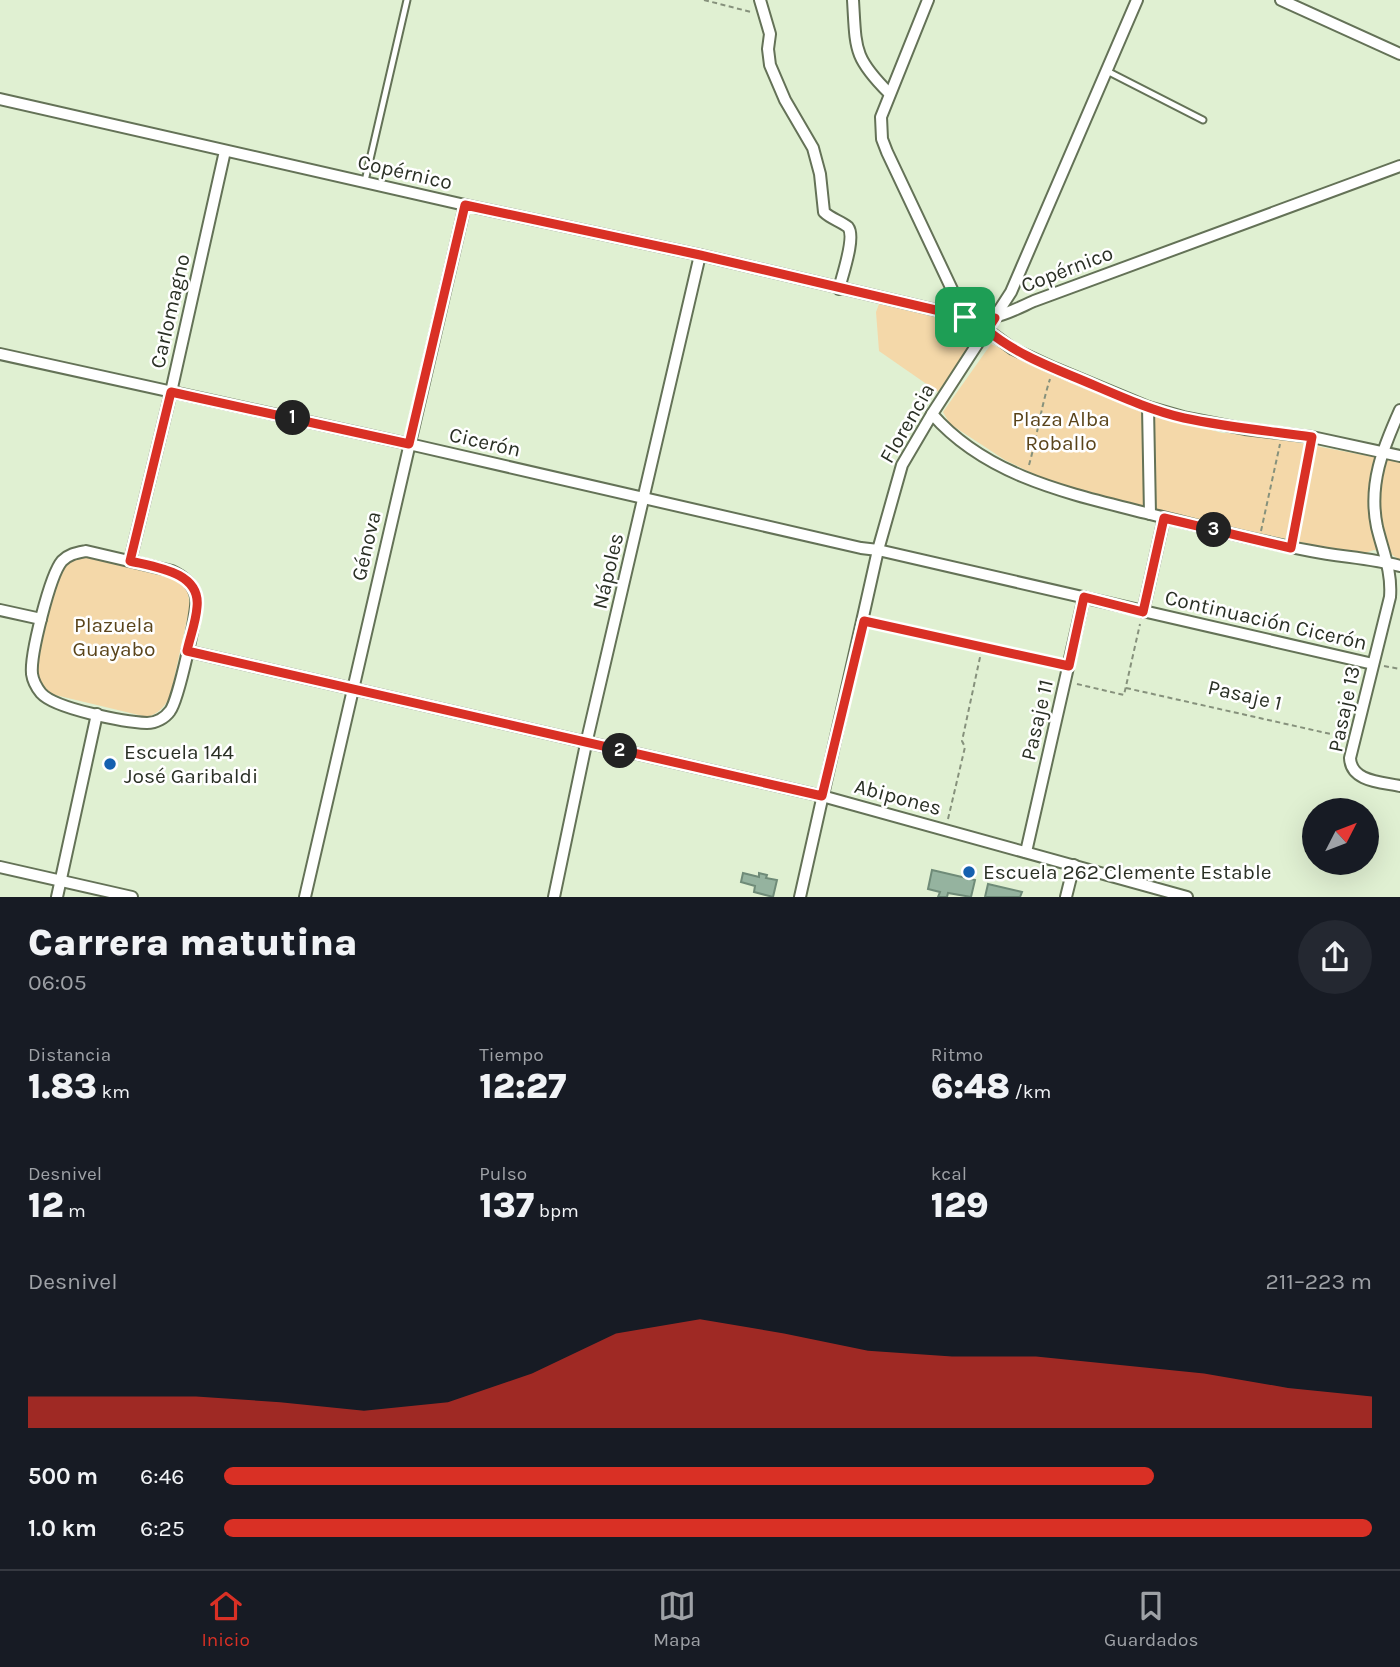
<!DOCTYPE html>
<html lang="es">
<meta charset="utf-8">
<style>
:root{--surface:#171b24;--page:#242831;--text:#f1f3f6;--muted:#9ea1a6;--line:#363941;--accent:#d93025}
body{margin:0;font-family:Karla,sans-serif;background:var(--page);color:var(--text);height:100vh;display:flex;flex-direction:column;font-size:26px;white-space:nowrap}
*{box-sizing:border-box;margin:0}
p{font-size:23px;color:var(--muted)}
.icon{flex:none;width:38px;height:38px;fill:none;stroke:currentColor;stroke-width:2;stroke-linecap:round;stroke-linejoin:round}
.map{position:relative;height:897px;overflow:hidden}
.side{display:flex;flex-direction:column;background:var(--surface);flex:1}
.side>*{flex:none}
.needle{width:46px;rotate:48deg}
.fabs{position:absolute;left:1302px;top:798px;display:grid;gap:14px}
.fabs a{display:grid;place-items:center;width:77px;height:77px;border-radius:50%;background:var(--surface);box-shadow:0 7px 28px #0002;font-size:35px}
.pin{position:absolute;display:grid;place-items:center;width:60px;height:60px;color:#fff;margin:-30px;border-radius:14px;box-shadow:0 4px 10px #0006}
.km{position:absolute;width:35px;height:35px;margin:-18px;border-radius:50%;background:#222;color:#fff;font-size:19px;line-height:35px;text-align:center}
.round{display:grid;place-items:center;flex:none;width:74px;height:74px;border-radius:37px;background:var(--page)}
.head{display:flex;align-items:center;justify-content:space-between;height:119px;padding:0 28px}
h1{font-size:38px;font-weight:800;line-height:52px}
.figures{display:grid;grid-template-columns:repeat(3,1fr);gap:10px;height:119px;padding:7px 28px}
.figures div{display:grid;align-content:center}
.figures b{font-size:35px;font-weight:800}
.figures small{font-size:19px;font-weight:400}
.figures p{font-size:19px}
.chart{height:196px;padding:14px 28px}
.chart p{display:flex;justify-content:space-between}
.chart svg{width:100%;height:126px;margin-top:7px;fill:var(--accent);opacity:.7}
ul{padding:0 28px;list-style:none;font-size:23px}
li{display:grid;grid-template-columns:112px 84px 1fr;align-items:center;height:52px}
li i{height:18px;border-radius:9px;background:var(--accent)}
.tab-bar{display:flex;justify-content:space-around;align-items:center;height:98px;border-top:2px solid var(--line);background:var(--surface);font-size:19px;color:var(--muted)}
.tab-bar a{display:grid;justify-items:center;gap:4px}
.tab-bar .current{color:var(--accent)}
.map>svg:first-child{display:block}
.green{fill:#f4d8a9}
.building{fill:#95b39f;stroke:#6f8b78;stroke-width:2}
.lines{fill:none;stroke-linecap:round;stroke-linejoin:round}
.lane-casing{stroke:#647257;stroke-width:9}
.street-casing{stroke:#647257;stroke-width:14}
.path{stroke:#86917c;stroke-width:2;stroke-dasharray:5 3.5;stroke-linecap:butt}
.lane{stroke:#fff;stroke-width:5}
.street{stroke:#fff;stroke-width:10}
.route-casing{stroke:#fff;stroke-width:14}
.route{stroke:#d93025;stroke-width:9}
.poi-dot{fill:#1460af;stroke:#fff;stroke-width:2.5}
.labels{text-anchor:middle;stroke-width:5;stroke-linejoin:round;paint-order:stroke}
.street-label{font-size:21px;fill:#2a3025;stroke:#fff}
.park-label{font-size:21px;fill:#5a441a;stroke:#fff}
.poi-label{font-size:21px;fill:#2a3025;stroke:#fff;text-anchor:start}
</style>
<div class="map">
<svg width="1400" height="897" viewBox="0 0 1400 897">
<rect width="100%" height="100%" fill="#e0f0d2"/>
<g class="green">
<polygon points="879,304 965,320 972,326 974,340 938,392 879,351 876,312"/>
<polygon points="991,344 1093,390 1138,409 1165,417 1222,433 1253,434 1400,462 1400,560 1391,554 1374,550 1365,553 1315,545 1162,513 1084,494 1044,479 1005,460 950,424 943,412"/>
<path d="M84,557L172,577L187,588L190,606L170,697C164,707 158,714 147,717L51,694C45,687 38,680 37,671C36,658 54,581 61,570C66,562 75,559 84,557Z"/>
</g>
<g class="building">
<polygon points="932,870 975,880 971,897 948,893 947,897 938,897 940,892 928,889"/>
<polygon points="743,873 759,877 759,873 767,875 766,878 777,880 773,897 754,892 755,886 741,882"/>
<polygon points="988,884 1022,892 1020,897 985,897"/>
</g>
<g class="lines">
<g class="lane-casing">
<g id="lane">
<polyline points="1107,71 1203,120"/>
<polyline points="365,181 407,0"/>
</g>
</g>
<g class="street-casing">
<g id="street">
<path d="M760,0L770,34L768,49L770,65L785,100L813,148L820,174L824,212C831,219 841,221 848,227C856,237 842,276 839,289"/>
<path d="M853,0C856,49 853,57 889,93"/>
<polyline points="928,0 881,117 882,139 887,152 965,317"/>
<polyline points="1281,0 1400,54"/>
<path d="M0,99L465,205L700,255L957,315C994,322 1001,316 1034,301L1400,166"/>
<polyline points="987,330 1013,349 1054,368 1148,407 1183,417 1245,429 1312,437 1400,456"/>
<polyline points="0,354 409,444 861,548 878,550 1373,664"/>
<polyline points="1148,407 1150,514"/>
<path d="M1400,410C1383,448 1368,484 1377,527C1383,552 1392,571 1390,597L1350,758C1351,782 1382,782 1400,786"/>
<path d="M932,414C988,478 1072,494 1150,514C1204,527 1257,541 1311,551C1340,557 1371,558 1400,566"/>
<path d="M86,551L172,571C183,576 194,585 196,597C199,609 178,701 170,711C165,718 156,723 147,723C125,722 55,709 41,693C37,688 33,681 32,674C30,655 50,575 62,561C69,554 76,553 86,551Z"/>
<polyline points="130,561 171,392 225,151"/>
<polyline points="0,610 41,619"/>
<polyline points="1143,612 1164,518"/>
<polyline points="187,651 822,796 1187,897"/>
<polyline points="1026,852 1084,597"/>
<polyline points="0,867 132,897"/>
<polyline points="57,897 97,714"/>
<polyline points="305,897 465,205"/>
<polyline points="554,897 586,744 700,255"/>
<polyline points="800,897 878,550 902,465 932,414 1011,292 1137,0"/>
<polyline points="1066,897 1074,865"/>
</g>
</g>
<g class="path">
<polyline points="704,0 751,12"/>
<path d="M1029,465C1037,437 1041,407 1050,379"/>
<polyline points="1261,531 1280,444"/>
<polyline points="1293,535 1310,448"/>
<polyline points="872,623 1058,663"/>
<polyline points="1384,666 1400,669"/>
<polyline points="1077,684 1124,695 1140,624"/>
<polyline points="1126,688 1344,737"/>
<polyline points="948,819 965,747 962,741 982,648"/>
</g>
<use href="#lane" class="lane"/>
<use href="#street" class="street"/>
</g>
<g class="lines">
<g class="route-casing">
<path id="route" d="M465,205L700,255L957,315L995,318L987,330C1012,351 1043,364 1072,376C1109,391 1145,409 1184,418C1226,427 1269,431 1312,437L1291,548L1164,518L1143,612L1084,597L1069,666L864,621L822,796L187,651C190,637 196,622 197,607C201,572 155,567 130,561L171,392L409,444Z"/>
</g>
<use href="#route" class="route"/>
</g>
<g class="poi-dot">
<circle cx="110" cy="764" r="7"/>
<circle cx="969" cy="872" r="7"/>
</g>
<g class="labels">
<g class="street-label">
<text transform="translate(405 172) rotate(13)" y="7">Copérnico</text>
<text transform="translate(1067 269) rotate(-21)" y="7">Copérnico</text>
<text transform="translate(170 311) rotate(-77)" y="7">Carlomagno</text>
<text transform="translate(907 423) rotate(-60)" y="7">Florencia</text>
<text transform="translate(485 442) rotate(13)" y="7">Cicerón</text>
<text transform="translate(366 546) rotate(-77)" y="7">Génova</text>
<text transform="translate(608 571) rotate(-77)" y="7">Nápoles</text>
<text transform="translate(1266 620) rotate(13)" y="7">Continuación Cicerón</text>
<text transform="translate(1245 695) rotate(13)" y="7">Pasaje 1</text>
<text transform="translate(1344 709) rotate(-78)" y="7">Pasaje 13</text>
<text transform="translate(1037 720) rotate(-77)" y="7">Pasaje 11</text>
<text transform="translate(898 797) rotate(15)" y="7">Abipones</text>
</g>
<g class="park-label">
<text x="1061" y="426">Plaza Alba<tspan x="1061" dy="24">Roballo</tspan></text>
<text x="114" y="632">Plazuela<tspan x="114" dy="24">Guayabo</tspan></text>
</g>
<g class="poi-label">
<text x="124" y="759">Escuela 144<tspan x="124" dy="24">José Garibaldi</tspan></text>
<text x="983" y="879">Escuela 262 Clemente Estable</text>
</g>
</g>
</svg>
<div class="fabs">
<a><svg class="needle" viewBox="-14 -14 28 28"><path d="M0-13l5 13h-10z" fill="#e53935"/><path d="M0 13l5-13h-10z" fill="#9ea1a6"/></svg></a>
</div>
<div class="pin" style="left:965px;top:317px;background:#1e9e55"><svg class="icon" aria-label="arrive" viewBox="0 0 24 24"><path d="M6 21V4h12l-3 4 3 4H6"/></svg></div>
<b class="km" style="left:293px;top:418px">1</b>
<b class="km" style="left:620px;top:751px">2</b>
<b class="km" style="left:1214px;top:530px">3</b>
</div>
<section class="side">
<div class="head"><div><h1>Carrera matutina</h1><p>06:05</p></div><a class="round"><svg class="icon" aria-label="share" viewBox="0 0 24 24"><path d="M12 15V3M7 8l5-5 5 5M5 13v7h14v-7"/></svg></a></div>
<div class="figures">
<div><p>Distancia</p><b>1.83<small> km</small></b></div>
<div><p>Tiempo</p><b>12:27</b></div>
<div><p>Ritmo</p><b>6:48<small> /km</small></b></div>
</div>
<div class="figures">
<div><p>Desnivel</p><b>12<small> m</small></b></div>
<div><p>Pulso</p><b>137<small> bpm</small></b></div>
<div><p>kcal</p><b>129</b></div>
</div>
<div class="chart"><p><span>Desnivel</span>211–223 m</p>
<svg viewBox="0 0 160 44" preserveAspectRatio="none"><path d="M0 44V33L10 33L20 33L30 35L40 38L50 35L60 25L70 11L80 6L90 11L100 17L110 19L120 19L130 22L140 25L150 30L160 33V44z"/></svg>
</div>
<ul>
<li><b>500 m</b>6:46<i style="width:81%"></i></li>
<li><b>1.0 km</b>6:25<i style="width:100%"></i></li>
</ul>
</section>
<nav class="tab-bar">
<a class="current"><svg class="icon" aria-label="home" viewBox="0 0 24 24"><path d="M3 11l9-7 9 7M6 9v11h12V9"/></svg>Inicio</a>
<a><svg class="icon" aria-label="map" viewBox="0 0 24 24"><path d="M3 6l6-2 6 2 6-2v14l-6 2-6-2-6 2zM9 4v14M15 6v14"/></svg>Mapa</a>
<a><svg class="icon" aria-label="saved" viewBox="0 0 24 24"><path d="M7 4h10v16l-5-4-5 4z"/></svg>Guardados</a>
</nav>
